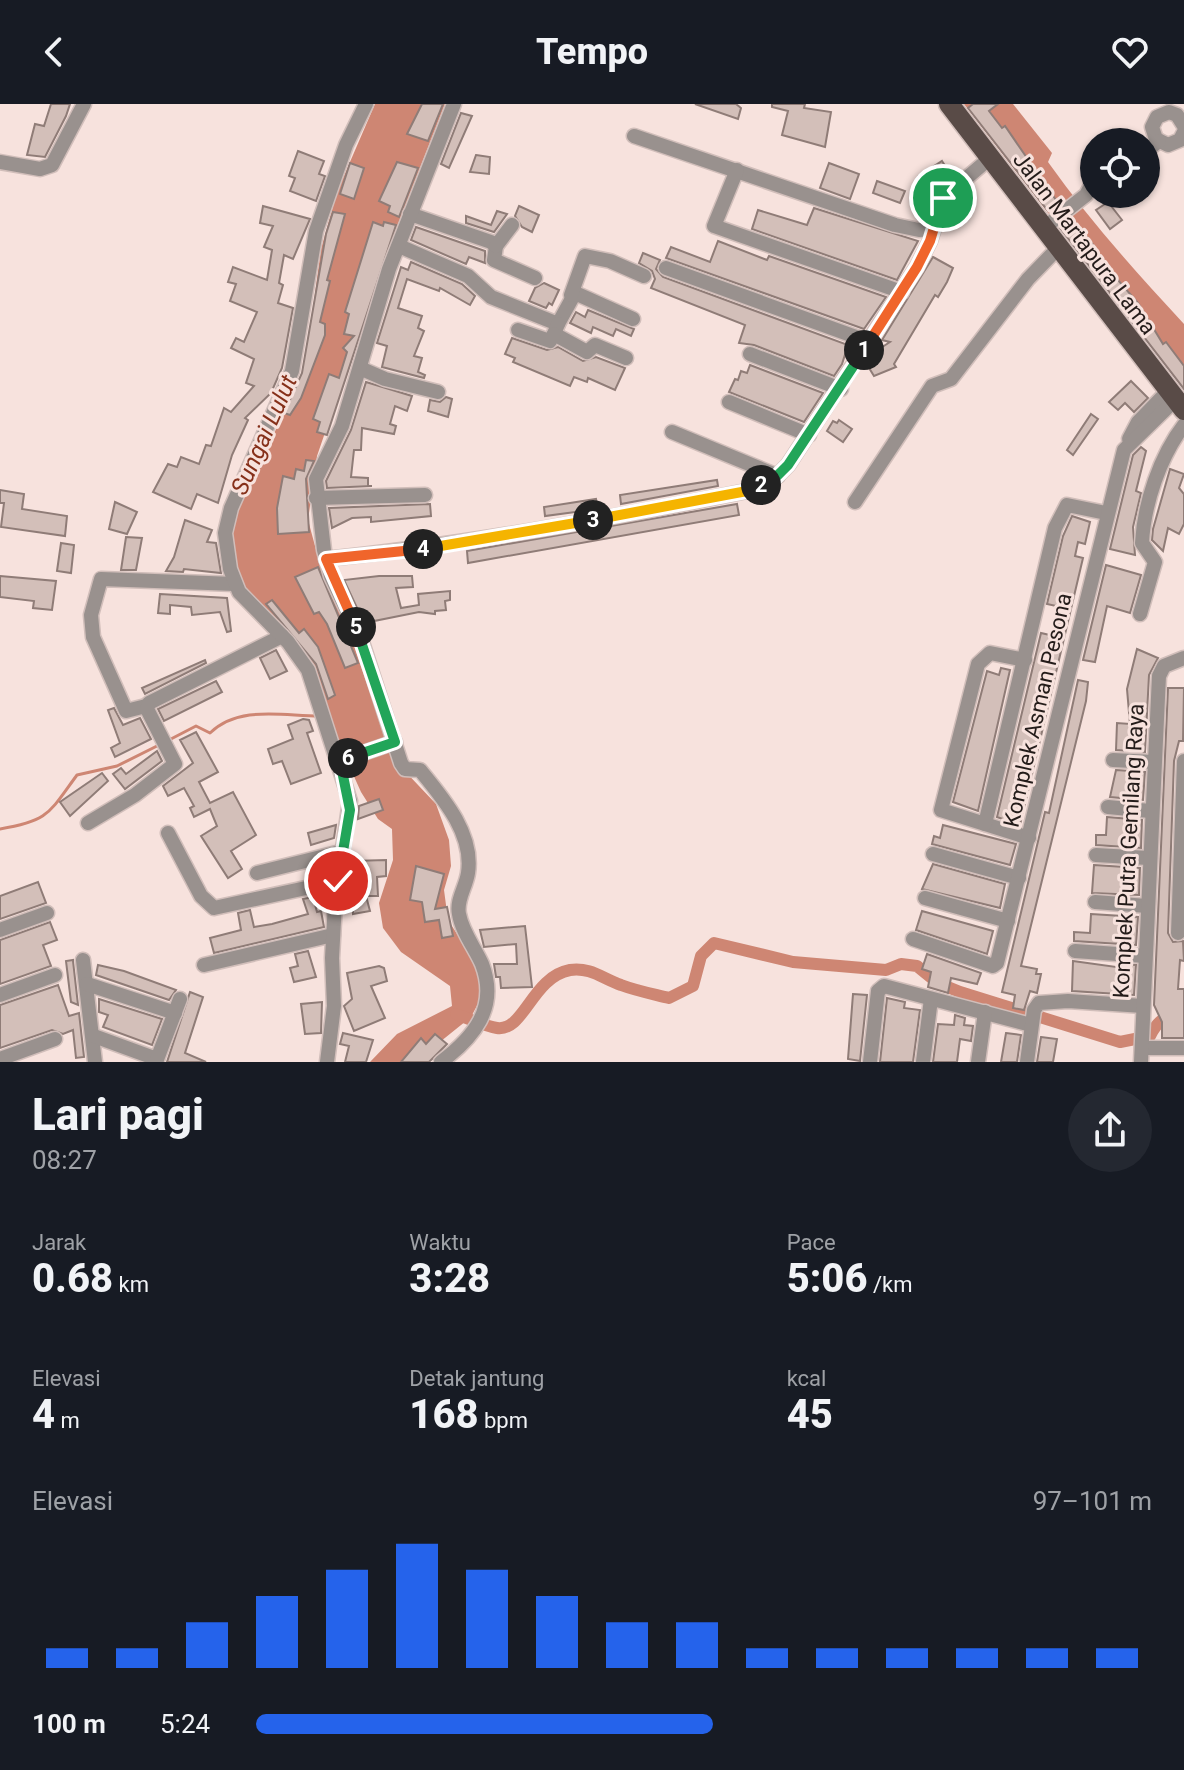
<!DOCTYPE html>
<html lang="id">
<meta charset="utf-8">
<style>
:root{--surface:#171b24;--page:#242831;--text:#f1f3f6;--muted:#9ea1a6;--accent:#2563eb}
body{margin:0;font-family:Roboto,sans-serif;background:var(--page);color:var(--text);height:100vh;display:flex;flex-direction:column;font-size:30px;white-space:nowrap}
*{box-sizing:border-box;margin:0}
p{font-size:26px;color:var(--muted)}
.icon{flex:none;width:44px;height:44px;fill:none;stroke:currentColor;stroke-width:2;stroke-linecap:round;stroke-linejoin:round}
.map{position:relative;height:958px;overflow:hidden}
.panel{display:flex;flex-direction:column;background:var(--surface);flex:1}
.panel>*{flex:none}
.tools{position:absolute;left:1080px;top:24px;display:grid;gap:16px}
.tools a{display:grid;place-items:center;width:80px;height:80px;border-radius:50%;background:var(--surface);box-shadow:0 2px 6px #0004;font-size:40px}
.pin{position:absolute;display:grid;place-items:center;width:68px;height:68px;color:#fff;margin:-34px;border:4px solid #fff;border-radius:50%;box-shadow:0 2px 8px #0007}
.km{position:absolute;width:40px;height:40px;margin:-20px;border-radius:50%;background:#222;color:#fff;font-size:22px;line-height:40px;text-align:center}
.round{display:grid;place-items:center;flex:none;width:84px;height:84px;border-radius:42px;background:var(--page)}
.overview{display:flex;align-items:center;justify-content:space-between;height:136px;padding:0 32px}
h1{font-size:44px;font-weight:800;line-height:60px}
.figures{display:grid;grid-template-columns:repeat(3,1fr);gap:12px;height:136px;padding:8px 32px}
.figures div{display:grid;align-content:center}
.figures b{font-size:40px;font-weight:800}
.figures small{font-size:22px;font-weight:400}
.figures p{font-size:22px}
.chart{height:224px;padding:16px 32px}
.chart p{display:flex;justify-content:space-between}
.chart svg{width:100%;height:144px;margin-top:8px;stroke:var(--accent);stroke-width:6}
ul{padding:0 32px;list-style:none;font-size:26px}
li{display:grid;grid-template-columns:128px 96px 1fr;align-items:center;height:60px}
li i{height:20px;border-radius:10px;background:var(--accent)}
header{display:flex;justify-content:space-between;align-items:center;height:104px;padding:0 32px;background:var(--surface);font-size:36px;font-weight:800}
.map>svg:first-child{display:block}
.water{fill:#ce8673}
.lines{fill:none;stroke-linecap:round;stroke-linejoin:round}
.stream{stroke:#ce8673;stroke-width:3}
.canal{stroke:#ce8673;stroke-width:12}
.building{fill:#d3bfb9;stroke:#8f7c77;stroke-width:2}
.minor-casing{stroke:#d1beba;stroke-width:17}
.primary-casing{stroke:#d1beba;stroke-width:23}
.minor{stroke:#99918e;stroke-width:14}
.primary{stroke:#594b47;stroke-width:20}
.split-1-casing{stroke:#fff;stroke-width:16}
.split-2-casing{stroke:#fff;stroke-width:16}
.split-3-casing{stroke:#fff;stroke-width:16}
.split-4-casing{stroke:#fff;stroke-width:16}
.split-5-casing{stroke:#fff;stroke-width:16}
.split-6-casing{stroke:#fff;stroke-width:16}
.split-7-casing{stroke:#fff;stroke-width:16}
.split-1{stroke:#f0652b;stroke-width:10}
.split-2{stroke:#22a559;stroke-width:10}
.split-3{stroke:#f5b400;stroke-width:10}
.split-4{stroke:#f5b400;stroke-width:10}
.split-5{stroke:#f0652b;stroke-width:10}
.split-6{stroke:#22a559;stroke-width:10}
.split-7{stroke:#22a559;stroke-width:10}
.labels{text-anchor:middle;stroke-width:6;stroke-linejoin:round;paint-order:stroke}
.street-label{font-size:22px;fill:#241c1a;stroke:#f7e2dd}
.water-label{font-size:24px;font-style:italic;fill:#86301a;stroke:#f7e2dd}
</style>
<header><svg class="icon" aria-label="back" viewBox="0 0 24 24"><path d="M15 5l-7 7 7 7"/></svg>Tempo<svg class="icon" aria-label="heart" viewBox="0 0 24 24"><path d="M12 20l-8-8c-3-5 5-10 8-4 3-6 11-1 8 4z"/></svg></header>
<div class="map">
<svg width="1184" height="958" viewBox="0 0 1184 958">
<rect width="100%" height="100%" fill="#f7e2dd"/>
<g class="water">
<polygon points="375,0 445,0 384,156 317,352 308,416 325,479 356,530 401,663 436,700 449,736 451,762 444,786 448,816 472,853 480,873 481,894 471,913 415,958 370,958 397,930 452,902 450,882 401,848 383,824 379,799 393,756 392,725 378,715 361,688 334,628 317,571 293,536 242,481 236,469 232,435 236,403 304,271 321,145 337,88"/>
<path d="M964,0H1013L1052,49L1048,58C1089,116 1136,168 1184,220V285Z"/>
</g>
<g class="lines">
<g class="stream">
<path d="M169,636L196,622L210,629C239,601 283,612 319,612"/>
<path d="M0,725C49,717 49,709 77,671L117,662L159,641"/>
</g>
<path class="canal" d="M456,910C469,915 484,922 497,924C524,928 532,873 570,866C591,863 603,875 621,881C637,887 653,890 669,894L693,882L701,852L714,839L793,858L886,866L901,860L917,862L938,879L960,888L1120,938L1150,932C1157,917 1168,909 1184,906"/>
</g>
<g class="building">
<polygon points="51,0 70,0 66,12 45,53 27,51 35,20 44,22"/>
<polygon points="422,0 443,0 428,37 407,30"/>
<polygon points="695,0 736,0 741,4 738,15"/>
<polygon points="772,0 805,0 804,4 831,8 825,43 782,31 788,7 772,3"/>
<polygon points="973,0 998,0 989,7 1002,24 1005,22 1058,99 1048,107 968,4"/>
<polygon points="461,9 472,12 449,64 441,60"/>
<polygon points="298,47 324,57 319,70 325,72 316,97 290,87 295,74 289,72"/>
<polygon points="476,51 490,53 489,70 470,68"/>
<polygon points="942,57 951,71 929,86 919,72"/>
<polygon points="397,58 418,64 399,113 388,108 390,102 379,97"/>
<polygon points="350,59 364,64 354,95 340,90"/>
<polygon points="829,59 859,70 850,95 820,84"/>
<polygon points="877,77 905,87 900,99 873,89"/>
<polygon points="1108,98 1122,116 1110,125 1096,106"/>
<polygon points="263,102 310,115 293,155 284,151 279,179 283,181 278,199 293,204 282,264 271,289 245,314 248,316 232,351 218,399 197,390 191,405 153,388 168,360 177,363 181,353 199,360 206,341 211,342 224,304 231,308 254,282 246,279 254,255 231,244 236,234 244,238 257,208 230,197 236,180 228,178 233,163 267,176 272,146 264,143 273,122 260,119"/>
<polygon points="519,102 539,111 532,128 522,123 515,112"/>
<polygon points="814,104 918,137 897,176 752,125 758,106 807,121"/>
<polygon points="497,107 507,110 494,128 466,119 466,112 491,121"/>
<polygon points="333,108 345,110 327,176 330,177 320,218 325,220 325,231 301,294 290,311 284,309 302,269 326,130"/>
<polygon points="1072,115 1094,142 1091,145 1138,199 1163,240 1166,238 1184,262 1184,285 1060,124"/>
<polygon points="373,118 383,122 384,118 396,121 327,331 317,328 320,318 313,315 329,270 339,274 347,248 343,244 354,232 344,230 349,210 345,208"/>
<polygon points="416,123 485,147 485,159 469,153 466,160 411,136"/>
<polygon points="718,137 767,156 769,152 886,193 864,225 666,154 671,143 710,158"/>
<polygon points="643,149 660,156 656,165 663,173 848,241 842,260 834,272 754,241 739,239 745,221 651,184 655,175 652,167 639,159"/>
<polygon points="933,153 953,164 947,178 938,193 935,191 894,260 896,263 874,272 866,259 873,249 890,238 882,236"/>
<polygon points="411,158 462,180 475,192 470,201 440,184 439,187 407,175 398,204 422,212 418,224 424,227 414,252 422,254 418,268 425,271 424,274 382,263 387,242 377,239 401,163 408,166"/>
<polygon points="544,179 559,186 552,201 549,199 546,204 529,197 535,184"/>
<polygon points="588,206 634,225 631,232 616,225 613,232 593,223 591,229 570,219 576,208 585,213"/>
<polygon points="512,234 547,246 558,243 583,257 596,253 625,264 615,286 588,274 587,278 574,273 570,282 513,258 515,254 505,250"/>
<polygon points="750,261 823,289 804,318 729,288 735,275 738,276 741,267 747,269"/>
<polygon points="1131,277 1148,294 1134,308 1125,299 1118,306 1109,298"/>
<polygon points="366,278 412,292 407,307 395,302 390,320 396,322 394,330 362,324 361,346 354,346 351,373 368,374 368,382 372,382 327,384 326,377 351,326"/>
<polygon points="446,293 452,295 448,313 428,307 430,296 440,298"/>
<polygon points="1091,310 1098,315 1073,351 1067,346"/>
<polygon points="839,316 852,325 843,338 827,327 833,317 837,319"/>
<polygon points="1141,343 1146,347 1136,387 1141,389 1133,423 1135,451 1110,445 1133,351"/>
<polygon points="306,356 314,357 306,375 309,428 278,430 277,404 283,372 294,375 296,365 304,367"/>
<polygon points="1170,365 1184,370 1179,384 1184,390 1184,420 1179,430 1168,424 1163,447 1152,436 1153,425"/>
<polygon points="717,376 718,382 621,400 620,391"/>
<polygon points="0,386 24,390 22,405 67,412 65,432 1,423 4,399 0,399"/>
<polygon points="596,395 598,405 545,412 544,403"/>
<polygon points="115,398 137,408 127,430 109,425"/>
<polygon points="430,400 431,412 371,418 371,413 352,414 332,424 329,404"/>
<polygon points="737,400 739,411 468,459 467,447"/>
<polygon points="1072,412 1090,418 1085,440 1078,438 1075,452 1083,454 1020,721 997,713 1041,529 1054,532 1061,503 1047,500 1063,432"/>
<polygon points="185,416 212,426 207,438 216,439 221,469 184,465 183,468 166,467 174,453"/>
<polygon points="126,433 142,434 136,466 121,466"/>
<polygon points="61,439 74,441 71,469 57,467"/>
<polygon points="1106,461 1141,471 1130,509 1107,502 1095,558 1083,556"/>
<polygon points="318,463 358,559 345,564 327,520 319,508 314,510 295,473"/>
<polygon points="0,472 56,477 52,506 33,504 34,497 0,493"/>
<polygon points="379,472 412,472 413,483 396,484 401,504 419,501 418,490 450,487 450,496 445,497 446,506 435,507 435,510 419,508 364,519 344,476"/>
<polygon points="160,490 227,494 231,527 227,528 220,508 192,511 191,503 170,501 170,510 158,509"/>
<polygon points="272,496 299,529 304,525 318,543 335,591 328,595 316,560 266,500"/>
<polygon points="1137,545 1158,554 1149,571 1145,648 1116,646 1117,619 1130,620 1127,585"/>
<polygon points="276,546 287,567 270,575 260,554"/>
<polygon points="205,556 206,559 145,590 142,584"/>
<polygon points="1001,564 1010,566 978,707 953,698 987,567 999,571"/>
<polygon points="1078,576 1088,578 1086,597 1021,862 1037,865 1036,870 1041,870 1037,889 1030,887 1024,906 1013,904 1015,891 1002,888 1045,708 1049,709"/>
<polygon points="216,577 222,588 164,617 158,605"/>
<polygon points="1168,584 1184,584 1183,637 1179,637 1174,657 1168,829 1173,838 1183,837 1184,857 1180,856 1178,885 1184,885 1184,934 1162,934 1162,918 1154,901"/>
<polygon points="114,604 123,621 140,614 151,635 115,653 111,644 120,639 108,606"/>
<polygon points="303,615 309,616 313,627 307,629 321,669 291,680 282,657 273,660 268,645 293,635 288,621"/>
<polygon points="196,628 218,668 199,678 210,699 233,688 256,731 231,747 242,765 228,774 201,732 217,722 210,705 194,713 190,704 194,702 184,684 168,692 163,682 193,659 180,636"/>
<polygon points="157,647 162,657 125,685 113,670 121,664 126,670"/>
<polygon points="1116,666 1145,668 1143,696 1110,693"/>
<polygon points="102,669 108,677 70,712 60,698"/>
<polygon points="379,695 383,706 358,715 359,702"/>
<polygon points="1107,713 1142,716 1141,744 1096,741 1096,731 1106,731"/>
<polygon points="336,721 334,734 311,741 308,729"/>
<polygon points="943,721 1016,740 1010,761 932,740 934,732 940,734"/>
<polygon points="386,756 386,772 377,773 378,792 366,792 370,807 353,810 352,757"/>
<polygon points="933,760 1005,780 1000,804 922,785"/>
<polygon points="1094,761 1140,764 1139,791 1092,789"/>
<polygon points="416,762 444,770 435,805 447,803 453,832 442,834 439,816 425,818 422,798 410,796"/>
<polygon points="38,778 46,799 0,815 0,792"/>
<polygon points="313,793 317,808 321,807 324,823 214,849 210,834 241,826 238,809 250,806 254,823 272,820 308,810 303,795"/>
<polygon points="922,807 993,827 987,850 916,826"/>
<polygon points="1091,810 1138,813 1136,841 1074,837 1074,828 1090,829"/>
<polygon points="50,818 57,836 43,841 51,862 0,880 0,836"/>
<polygon points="525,822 532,883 501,884 500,873 496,873 494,860 517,860 516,840 484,843 480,826"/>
<polygon points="308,847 316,873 294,878 290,864 298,862 295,850"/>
<polygon points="927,850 981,869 977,880 951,874 948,889 928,883 931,868 922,865"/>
<polygon points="73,856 73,857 78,901 71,898 66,857"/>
<polygon points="1073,857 1123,864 1124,860 1136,861 1134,891 1072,887"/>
<polygon points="98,861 124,867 176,886 169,896 96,871"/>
<polygon points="379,862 384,864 387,877 371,882 385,914 354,927 344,902 352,895 347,869"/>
<polygon points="58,881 69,912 79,909 84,953 76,954 73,926 63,930 52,926 0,944 0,901"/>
<polygon points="190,888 203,893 185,949 206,958 167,958"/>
<polygon points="853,890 867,891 860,957 848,955"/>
<polygon points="887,894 905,898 904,904 920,906 913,958 880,958"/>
<polygon points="99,895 162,915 152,941 103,923 108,911 99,908"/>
<polygon points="322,898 321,929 305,930 301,900"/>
<polygon points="955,911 965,914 964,921 973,922 971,937 960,935 957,958 933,958 938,920 954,921"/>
<polygon points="343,929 373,936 366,958 345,958 349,942 340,940"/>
<polygon points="1006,929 1021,931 1017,958 1001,958"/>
<polygon points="435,930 447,940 429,958 401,958 421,934 426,940"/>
<polygon points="1041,933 1057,935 1053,958 1037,958"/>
</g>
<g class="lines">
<g class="minor-casing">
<g id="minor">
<polyline points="1184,22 1177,11 1169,8 1157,13 1152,23 1156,35 1168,41 1180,36 1184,28"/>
<polyline points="634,32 895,121 919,126 933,125"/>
<polyline points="1146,47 1159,37"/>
<polyline points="0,58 40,65 52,61 84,0"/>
<polyline points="737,66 714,122 902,188"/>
<polyline points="410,110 491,138 496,142 494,156 535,174"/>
<polyline points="1044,124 1086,91 1094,76"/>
<polyline points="399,142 468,172 491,193 558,220 575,189 633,215"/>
<polyline points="496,142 512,121"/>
<polyline points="666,164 870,238"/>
<polyline points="571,191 585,152 610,157 644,172"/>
<polyline points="558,220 554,230 587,248 595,241 626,254"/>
<polyline points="518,226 550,237 554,230"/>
<polyline points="750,250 841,285"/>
<polyline points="362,265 385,275 438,288"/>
<polyline points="729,298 809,331"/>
<polyline points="672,328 778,372"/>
<polyline points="1129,335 1138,318 1169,286"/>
<polyline points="316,394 425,391"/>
<polyline points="855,398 932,282 951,275 1028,175 1059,143"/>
<path d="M326,455C468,440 608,415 747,387L775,374L788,361L917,163L930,137L943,94L990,54"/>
<path d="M1140,510L1155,458L1142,439C1144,400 1160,352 1184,321"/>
<polyline points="1025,556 990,549 978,560 941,706 1029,734"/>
<polyline points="146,602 126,607 93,533 91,511 101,475 235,480"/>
<polyline points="1113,656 1153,658"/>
<polyline points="340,657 395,638"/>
<polyline points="1108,703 1150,707"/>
<polyline points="88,719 135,691 175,660 147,605 149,599 282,532"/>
<polyline points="985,720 1055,424 1067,401 1106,409"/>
<polyline points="168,729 201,792 214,804 338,777"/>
<polyline points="933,750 1019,774"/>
<polyline points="1096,751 1148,754"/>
<polyline points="257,769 341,748"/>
<polyline points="925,794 1008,817"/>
<polyline points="1095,798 1147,802"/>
<polyline points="0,826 47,809"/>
<polyline points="1178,829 1184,657"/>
<polyline points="913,835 993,862 997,859 1124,346 1176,295"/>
<polyline points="1075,847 1145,852"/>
<polyline points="83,856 95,958"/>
<polyline points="204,861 333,831"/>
<polyline points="87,880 175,909"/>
<polyline points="0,891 55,871"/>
<polyline points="94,932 157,955"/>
<polyline points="1142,944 1184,944"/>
<polyline points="0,955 55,935"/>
<polyline points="156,958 180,895"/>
<polyline points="327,958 334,902 332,854 335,799 350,697 308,566 288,538 239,488 230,465 225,429 231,404 292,267 316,127 346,41 366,0"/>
<path d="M441,958C473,934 499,904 482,860C475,844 462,828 459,810C456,796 466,783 468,769C474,730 443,694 420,666L405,665L401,659L362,538L331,472L324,446L316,375L342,322L389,165L454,0"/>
<polyline points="870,958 878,887 884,882 1031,921"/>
<polyline points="923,958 931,895"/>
<polyline points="978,958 985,908"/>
<polyline points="1027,958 1034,906 1039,899 1068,897 1143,902"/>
<polyline points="1141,958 1159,572 1164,562 1184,554"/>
</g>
</g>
<g class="primary-casing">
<polyline id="primary" points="949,0 1184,306"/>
</g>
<use href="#minor" class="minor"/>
<use href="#primary" class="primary"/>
</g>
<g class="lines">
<g class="split-1-casing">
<polyline id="split-1" points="864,246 917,163 930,137 943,94"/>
</g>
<g class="split-2-casing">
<polyline id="split-2" points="761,381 775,374 788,361 864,246"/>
</g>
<g class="split-3-casing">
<polyline id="split-3" points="593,416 747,387 761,381"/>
</g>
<g class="split-4-casing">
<polyline id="split-4" points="423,445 593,416"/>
</g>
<g class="split-5-casing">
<polyline id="split-5" points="356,523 326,455 423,445"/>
</g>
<g class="split-6-casing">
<polyline id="split-6" points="348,654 395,638 356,523"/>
</g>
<g class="split-7-casing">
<polyline id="split-7" points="338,777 350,706 340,657 348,654"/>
</g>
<use href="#split-1" class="split-1"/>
<use href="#split-2" class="split-2"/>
<use href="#split-3" class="split-3"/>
<use href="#split-4" class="split-4"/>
<use href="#split-5" class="split-5"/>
<use href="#split-6" class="split-6"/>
<use href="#split-7" class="split-7"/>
</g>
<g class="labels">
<g class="street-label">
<text transform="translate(1085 139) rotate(53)" y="8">Jalan Martapura Lama</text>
<text transform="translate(1037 606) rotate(-77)" y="8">Komplek Asman Pesona</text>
<text transform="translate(1128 747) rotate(-87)" y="8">Komplek Putra Gemilang Raya</text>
</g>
<g class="water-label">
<text transform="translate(264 331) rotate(-66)" y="8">Sungai Lulut</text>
</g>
</g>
</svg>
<div class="tools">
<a><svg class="icon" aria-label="locate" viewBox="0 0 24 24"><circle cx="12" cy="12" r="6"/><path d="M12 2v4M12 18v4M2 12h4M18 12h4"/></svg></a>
</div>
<div class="pin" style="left:943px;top:94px;background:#1e9e55"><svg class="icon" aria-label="arrive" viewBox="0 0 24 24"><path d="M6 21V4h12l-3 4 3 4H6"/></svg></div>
<div class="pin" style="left:338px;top:777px;background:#d93025"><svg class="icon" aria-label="check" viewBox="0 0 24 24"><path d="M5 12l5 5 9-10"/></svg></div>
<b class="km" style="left:864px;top:246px">1</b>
<b class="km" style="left:761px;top:381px">2</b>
<b class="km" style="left:593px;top:416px">3</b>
<b class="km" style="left:423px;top:445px">4</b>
<b class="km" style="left:356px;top:523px">5</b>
<b class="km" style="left:348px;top:654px">6</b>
</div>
<section class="panel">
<div class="overview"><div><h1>Lari pagi</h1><p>08:27</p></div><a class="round"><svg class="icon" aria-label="share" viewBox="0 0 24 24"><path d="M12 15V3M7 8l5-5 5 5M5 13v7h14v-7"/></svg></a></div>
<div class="figures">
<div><p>Jarak</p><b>0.68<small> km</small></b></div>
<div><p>Waktu</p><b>3:28</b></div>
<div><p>Pace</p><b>5:06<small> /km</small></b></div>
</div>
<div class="figures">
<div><p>Elevasi</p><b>4<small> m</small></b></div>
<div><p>Detak jantung</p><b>168<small> bpm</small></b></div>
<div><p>kcal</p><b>45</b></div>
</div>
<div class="chart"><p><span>Elevasi</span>97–101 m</p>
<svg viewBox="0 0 160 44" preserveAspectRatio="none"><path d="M5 44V38M15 44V38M25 44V30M35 44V22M45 44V14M55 44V6M65 44V14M75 44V22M85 44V30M95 44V30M105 44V38M115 44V38M125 44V38M135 44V38M145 44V38M155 44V38"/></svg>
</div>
<ul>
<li><b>100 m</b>5:24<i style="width:51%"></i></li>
</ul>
</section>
